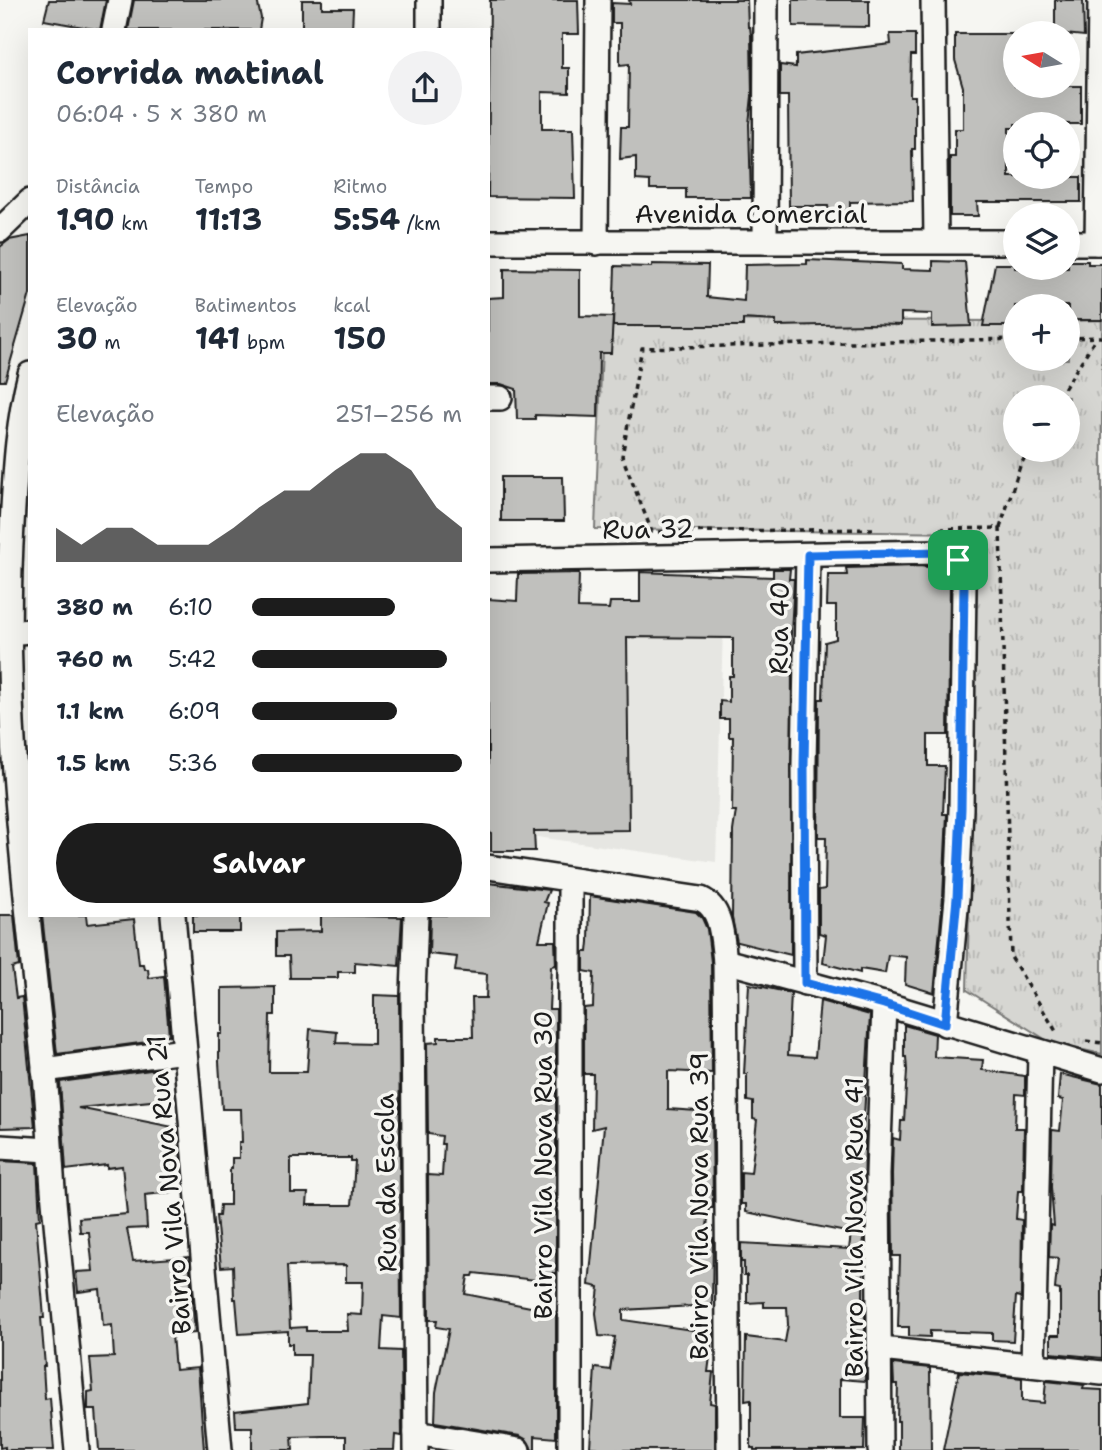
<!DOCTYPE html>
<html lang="pt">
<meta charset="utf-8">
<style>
:root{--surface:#fff;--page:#f2f2f3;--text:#1f2937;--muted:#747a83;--accent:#1c1c1c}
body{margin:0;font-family:"Shantell Sans",sans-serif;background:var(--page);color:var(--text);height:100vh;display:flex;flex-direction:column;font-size:26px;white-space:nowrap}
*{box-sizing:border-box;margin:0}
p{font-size:23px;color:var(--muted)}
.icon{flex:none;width:38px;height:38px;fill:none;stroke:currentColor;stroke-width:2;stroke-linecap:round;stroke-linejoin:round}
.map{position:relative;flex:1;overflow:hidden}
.sheet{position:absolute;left:28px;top:28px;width:462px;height:889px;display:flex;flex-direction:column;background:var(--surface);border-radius:0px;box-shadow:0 7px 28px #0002}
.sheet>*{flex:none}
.needle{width:46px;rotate:281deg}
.fabs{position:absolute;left:1003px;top:21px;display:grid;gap:14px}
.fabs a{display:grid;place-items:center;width:77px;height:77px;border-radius:50%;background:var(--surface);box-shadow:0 7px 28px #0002;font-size:35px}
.pin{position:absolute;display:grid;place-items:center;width:60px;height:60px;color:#fff;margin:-30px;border-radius:14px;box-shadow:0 4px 10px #0006}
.round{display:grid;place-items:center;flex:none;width:74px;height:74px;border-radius:37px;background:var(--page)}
.head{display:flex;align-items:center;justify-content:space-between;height:119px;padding:0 28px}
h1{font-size:32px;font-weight:700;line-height:52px}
.figures{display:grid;grid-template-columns:repeat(3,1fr);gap:10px;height:119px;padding:7px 28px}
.figures div{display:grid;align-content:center}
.figures b{font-size:30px;font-weight:700}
.figures small{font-size:19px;font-weight:400}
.figures p{font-size:19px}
.chart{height:196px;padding:14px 28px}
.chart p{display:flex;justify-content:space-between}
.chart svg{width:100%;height:126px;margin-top:7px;fill:var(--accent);opacity:.7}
.action{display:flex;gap:14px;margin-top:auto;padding:14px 28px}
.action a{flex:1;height:80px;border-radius:42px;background:var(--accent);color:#fff;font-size:28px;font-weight:700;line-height:80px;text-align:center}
ul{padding:0 28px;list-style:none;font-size:23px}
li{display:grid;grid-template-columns:112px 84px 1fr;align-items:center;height:52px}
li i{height:18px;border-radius:9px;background:var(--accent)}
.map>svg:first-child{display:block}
.built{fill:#e6e6e2}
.park{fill:url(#park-tufts);stroke:#797977;stroke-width:2;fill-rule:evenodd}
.building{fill:#c0c0bd;stroke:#1c1c1c;stroke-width:2;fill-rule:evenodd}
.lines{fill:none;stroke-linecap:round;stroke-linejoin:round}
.minor-casing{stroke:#1c1c1c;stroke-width:28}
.path{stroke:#1c1c1c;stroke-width:3.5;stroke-dasharray:5 5;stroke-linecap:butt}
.minor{stroke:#f6f6f2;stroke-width:23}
.route-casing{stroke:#fff;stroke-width:14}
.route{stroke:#1a73e8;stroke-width:9}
.labels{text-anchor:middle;stroke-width:7;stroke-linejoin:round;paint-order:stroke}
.street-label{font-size:26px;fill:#1c1c1c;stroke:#f6f6f2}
</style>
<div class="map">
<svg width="1102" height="1450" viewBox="0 0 1102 1450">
<defs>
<pattern id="park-tufts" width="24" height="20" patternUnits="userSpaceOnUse" patternTransform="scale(1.75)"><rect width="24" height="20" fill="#d6d6d2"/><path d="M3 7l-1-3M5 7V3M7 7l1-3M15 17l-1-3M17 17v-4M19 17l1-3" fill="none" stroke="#b7b7b4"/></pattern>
</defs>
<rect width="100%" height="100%" fill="#f6f6f2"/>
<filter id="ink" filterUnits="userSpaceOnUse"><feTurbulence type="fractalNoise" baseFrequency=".0143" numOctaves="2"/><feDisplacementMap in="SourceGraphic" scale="14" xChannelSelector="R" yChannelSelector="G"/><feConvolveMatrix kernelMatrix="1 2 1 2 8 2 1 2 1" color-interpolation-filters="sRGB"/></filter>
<g filter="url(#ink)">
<polygon class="built" points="488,627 723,628 716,862 488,830"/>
<path class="park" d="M603,320L1015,321V359H1068V321L1102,320V1054L1051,1043L967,990L978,533L595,529ZM1015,397H1068V450H1015Z"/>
<g class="building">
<polygon points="49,0 106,0 100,30 44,20"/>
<polygon points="134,0 257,0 261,18 259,30 128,30"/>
<polygon points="302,0 322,0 322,8 353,8 352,30 302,30"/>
<polygon points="490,0 578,0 579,34 562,34 562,68 569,68 569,93 542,92 542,129 573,129 575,198 488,197"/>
<polygon points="629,0 747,0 748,27 750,27 751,35 752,96 749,124 751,198 686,198 686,189 650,189 650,181 636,180 636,157 620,159 621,127 628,127 629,64 620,65 620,23 612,23 612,3 630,4"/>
<polygon points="793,0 869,0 869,27 793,26"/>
<polygon points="1055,0 1083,0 1084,36 1055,33"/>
<polygon points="890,34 915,34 915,55 911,55 910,96 915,96 915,149 912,149 913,201 850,202 850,212 829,212 828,206 789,206 788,96 780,96 780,65 796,67 796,55 891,44"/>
<polygon points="955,34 1013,34 1013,80 1015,80 1015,86 1081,86 1081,124 1015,124 1015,128 1009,128 1009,177 1081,177 1081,202 977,202 978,216 950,216 950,157 955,157 955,129 963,129 963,87 955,60"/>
<polygon points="30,236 30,294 5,381 0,381 0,247 9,240"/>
<polygon points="807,260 902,264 902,269 933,270 933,261 965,262 971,326 932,327 932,314 901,313 901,325 868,324 776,326 776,321 743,319 743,326 613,326 615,266 652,267 652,264 708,265 707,297 744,301 745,265 807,264"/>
<polygon points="1068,261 1088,261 1088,264 1102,264 1102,320 1068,320 1068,306 1015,306 1014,326 983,326 995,264 1015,264 1015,268 1068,268"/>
<polygon points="504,269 580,270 580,316 613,317 611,353 599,353 598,417 535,415 535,419 517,419 516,389 501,384 488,384 488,298 504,297"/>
<polygon points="501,477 563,477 564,521 501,521"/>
<polygon points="919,566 946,569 950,585 948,735 928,735 928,766 945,766 943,814 947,814 943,897 934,993 905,984 906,957 888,955 885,973 860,969 860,973 823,963 826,935 819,933 819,890 825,889 826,837 818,837 819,699 823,699 825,642 836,639 836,606 827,606 828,575 847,575 846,568"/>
<polygon points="773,569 790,569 789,579 794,579 790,651 792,651 791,955 737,942 732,918 733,831 736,811 732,811 733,737 729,737 729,719 720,719 720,701 729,702 729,676 733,676 733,638 627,637 629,830 534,831 535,851 491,851 491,833 488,832 488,599 517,601 518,574 579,573 578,608 609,609 610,602 640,602 640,572 773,577"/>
<polygon points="488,883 549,890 544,902 548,903 539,941 555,941 556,965 551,966 549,1009 556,1009 556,1274 553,1273 553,1282 474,1273 473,1276 468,1276 465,1294 556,1312 556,1438 535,1436 535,1450 532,1450 527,1440 520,1436 435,1422 436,1392 449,1329 436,1327 437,1320 429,1320 428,1175 442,1176 444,1144 441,1144 442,1136 428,1134 427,1043 438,1042 438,1037 473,1037 472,998 486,998 487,974 455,971 457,957 429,954 430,919 431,915 488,915"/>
<polygon points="590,896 696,912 702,918 707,929 711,962 712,1073 668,1071 668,1109 712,1112 713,1208 709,1208 706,1237 713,1238 712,1305 623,1310 623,1320 713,1333 708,1372 713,1372 710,1403 715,1404 715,1450 618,1450 590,1447 595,1368 610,1370 615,1337 599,1336 596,1313 599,1287 589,1285 604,1126 592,1129 593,1074 584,1074 584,1008 593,1007 594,973 584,971 584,952 588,952 589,942"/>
<polygon points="0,915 14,915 19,966 12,968 16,998 22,997 35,1127 0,1128"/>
<polygon points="42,915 86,915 87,924 134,919 139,964 143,964 144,969 148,969 149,978 164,976 169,1035 161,1036 161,1039 155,1041 57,1054"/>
<rect x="193" y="915" width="47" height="17"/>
<polygon points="321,915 402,917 399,966 355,962 355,972 338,972 338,978 290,978 289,956 276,956 276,932 321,931"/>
<polygon points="749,984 791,993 788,1055 815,1057 820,1001 870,1015 863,1133 865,1133 863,1299 865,1299 865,1381 840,1379 840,1418 865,1418 864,1450 754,1450 754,1448 751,1448 751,1400 745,1401 746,1337 785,1342 788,1325 787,1307 764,1307 764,1302 747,1303 747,1275 744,1275 744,1262 741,1262 741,1243 849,1249 851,1233 746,1212 746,1204 741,1204 741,1172 751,1173 757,1120 753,1119 753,1102 747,1101 747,1074 744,1074"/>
<path d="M275,987V1015H270L269,1072H307L310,1029L337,1032L336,1043L374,1044V995L399,996L401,1318L383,1316L381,1350L401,1351L402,1436L395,1435L394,1450H346V1436H323L292,1437L293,1450H252V1427H236L235,1411L308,1403L310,1355H292V1344H288V1331L239,1334L236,1299H234L233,1266L221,1267L216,1216H219L220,1205H230V1168H232V1158H239V1142H242L241,1109H222L219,1062V1034H222V988ZM291,1158H351V1161H355L352,1205H307L308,1193H291ZM346,1265V1282H363L362,1315L347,1314L348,1331H306V1327L290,1328L287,1266Z"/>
<polygon points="904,1025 935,1034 934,1057 983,1060 982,1070 1025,1076 1025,1095 1016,1094 1015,1128 1024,1128 1023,1191 1018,1191 1016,1219 1022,1220 1021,1297 1016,1296 1013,1341 992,1340 992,1333 930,1331 930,1337 909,1336 909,1327 898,1327 900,1256 893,1256 892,1174 893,1138 900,1140 901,1121 904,1121 907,1070 906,1057 904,1057"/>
<polygon points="158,1069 161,1100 78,1108 178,1128 181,1161 170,1162 173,1192 145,1195 147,1228 127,1229 133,1261 189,1257 195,1333 172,1335 175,1370 198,1368 204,1450 99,1450 96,1410 88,1410 88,1392 93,1391 90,1358 114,1357 112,1325 103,1326 100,1289 78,1292 76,1272 93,1271 89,1232 80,1232 79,1218 127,1214 122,1166 107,1168 107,1165 66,1170 60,1082"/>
<polygon points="1060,1074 1102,1084 1102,1358 1051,1353 1051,1335 1060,1335 1060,1290 1055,1289 1058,1258 1049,1257 1050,1225 1054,1226 1051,1187 1052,1130 1060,1131 1063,1100 1058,1099"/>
<polygon points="0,1161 37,1163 40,1219 36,1220 44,1318 41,1318 45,1366 43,1366 45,1399 50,1398 54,1450 5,1450 5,1447 0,1448"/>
<polygon points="893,1364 930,1368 931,1450 899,1450 899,1421 897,1421 898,1384 894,1384"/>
<polygon points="959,1372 1022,1378 1022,1401 1044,1403 1046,1381 1084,1385 1083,1389 1102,1390 1102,1450 943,1450"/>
</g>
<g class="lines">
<g class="minor-casing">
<g id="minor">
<polyline points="933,0 936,241"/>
<polyline points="114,30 120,0"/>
<polyline points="429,30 429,0"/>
<polyline points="0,230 30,201"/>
<polyline points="488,242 1015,242"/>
<polyline points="765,242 766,0"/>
<polyline points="596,243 598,0"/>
<polyline points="1068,243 1102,243"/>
<polyline points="1097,243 1100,0"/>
<path d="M30,374C17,424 15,474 12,525C1,706 25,886 44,1066C49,1111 50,1156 54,1201C61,1284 70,1367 77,1450"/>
<polyline points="488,398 500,398"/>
<path d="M488,560L940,552C959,555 963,567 964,585L961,809L957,898L945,1024"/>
<polyline points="8,633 30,631"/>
<path d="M488,867L701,899C723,909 722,940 725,961L729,1450"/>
<polyline points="173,915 220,1450"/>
<polyline points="416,915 413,994 416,1450"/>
<polyline points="725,961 884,1004 1102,1070"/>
<polyline points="805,983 804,764 808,555"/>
<polyline points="44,1070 184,1051"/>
<polyline points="0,1147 49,1150"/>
<polyline points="881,1349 1102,1373"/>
<polyline points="1033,1365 1040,1052"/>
<polyline points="416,1433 518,1450"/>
<polyline points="570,1450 570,880"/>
<polyline points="880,1450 878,1174 884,1004"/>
</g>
</g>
<g class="path">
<polyline points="1068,338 1102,337"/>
<polyline points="1059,397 1096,338"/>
<polyline points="1000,528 1020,466 1029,450"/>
<polyline points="873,529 652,532 622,456 642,348 1015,339"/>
<polyline points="940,529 1000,528 1011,957 1057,1033"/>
<polyline points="1086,1041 1102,1043"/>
</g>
<use href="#minor" class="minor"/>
</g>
</g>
<g class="lines" filter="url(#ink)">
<g class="route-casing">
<path id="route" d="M940,552C959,555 963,567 964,584L961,809L957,898L945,1024L884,1004L805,983L804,764L808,555Z"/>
</g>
<use href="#route" class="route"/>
</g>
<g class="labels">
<g class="street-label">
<text x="751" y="223">Avenida Comercial</text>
<text transform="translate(648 529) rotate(-1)" y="9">Rua 32</text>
<text transform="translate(779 628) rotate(-89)" y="9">Rua 40</text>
<text transform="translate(543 1165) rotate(-90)" y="9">Bairro Vila Nova Rua 30</text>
<text transform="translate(386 1183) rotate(-91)" y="9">Rua da Escola</text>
<text transform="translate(169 1185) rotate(-95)" y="9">Bairro Vila Nova Rua 21</text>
<text transform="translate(699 1206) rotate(-90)" y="9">Bairro Vila Nova Rua 39</text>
<text transform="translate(854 1227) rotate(-90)" y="9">Bairro Vila Nova Rua 41</text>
</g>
</g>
</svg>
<div class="fabs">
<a><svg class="needle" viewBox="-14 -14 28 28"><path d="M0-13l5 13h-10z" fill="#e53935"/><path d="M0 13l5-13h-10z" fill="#747a83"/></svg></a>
<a><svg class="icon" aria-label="locate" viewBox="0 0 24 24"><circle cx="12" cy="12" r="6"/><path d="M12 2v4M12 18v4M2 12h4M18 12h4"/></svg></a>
<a><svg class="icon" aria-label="layers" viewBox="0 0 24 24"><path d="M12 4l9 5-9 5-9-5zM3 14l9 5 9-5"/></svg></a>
<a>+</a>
<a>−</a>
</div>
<div class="pin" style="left:958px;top:560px;background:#1e9e55"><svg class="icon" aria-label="arrive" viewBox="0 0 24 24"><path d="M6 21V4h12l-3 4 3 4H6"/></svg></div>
<section class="sheet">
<div class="head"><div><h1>Corrida matinal</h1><p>06:04 · 5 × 380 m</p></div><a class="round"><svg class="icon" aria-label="share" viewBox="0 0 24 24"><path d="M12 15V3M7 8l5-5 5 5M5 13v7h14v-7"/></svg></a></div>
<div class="figures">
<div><p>Distância</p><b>1.90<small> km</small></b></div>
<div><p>Tempo</p><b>11:13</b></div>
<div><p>Ritmo</p><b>5:54<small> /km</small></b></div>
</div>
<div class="figures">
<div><p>Elevação</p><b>30<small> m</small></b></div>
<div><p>Batimentos</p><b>141<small> bpm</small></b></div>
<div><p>kcal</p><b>150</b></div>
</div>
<div class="chart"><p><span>Elevação</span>251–256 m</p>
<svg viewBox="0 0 160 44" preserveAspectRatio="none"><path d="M0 44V32L10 38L20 32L30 32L40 38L50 38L60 38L70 32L80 25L90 19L100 19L110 12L120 6L130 6L140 12L150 25L160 32V44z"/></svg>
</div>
<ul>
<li><b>380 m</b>6:10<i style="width:68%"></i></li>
<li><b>760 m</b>5:42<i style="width:93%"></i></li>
<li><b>1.1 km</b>6:09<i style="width:69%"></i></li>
<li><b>1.5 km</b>5:36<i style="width:100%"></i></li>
</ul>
<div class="action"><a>Salvar</a></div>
</section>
</div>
